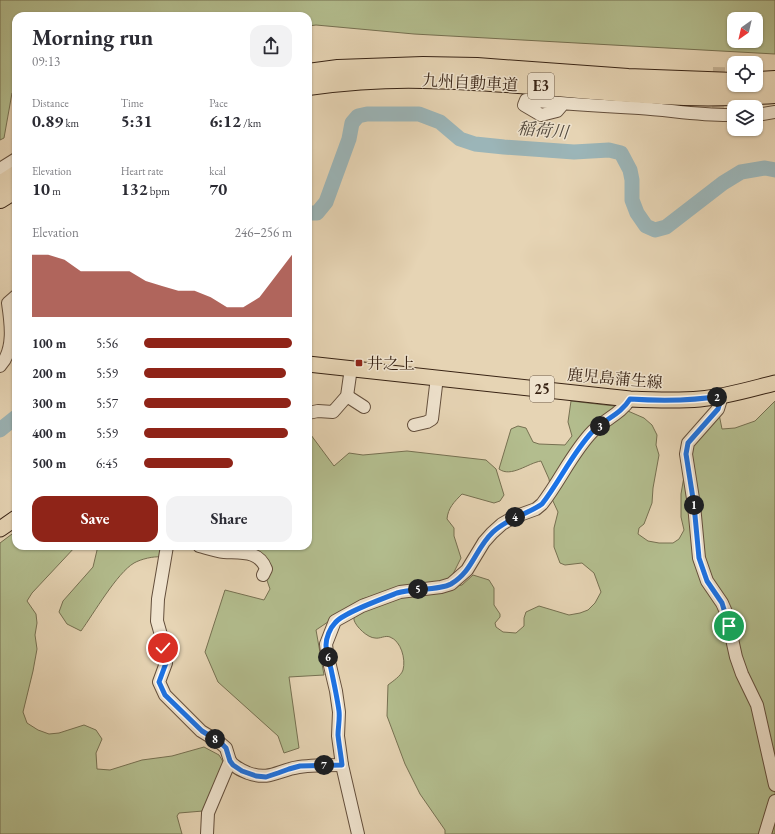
<!DOCTYPE html>
<meta charset="utf-8">
<style>
:root{--surface:#fff;--page:#f2f2f3;--text:#2b2b33;--muted:#7c7c81;--accent:#8f2418}
body{margin:0;font-family:"EB Garamond","Noto Serif JP",serif;background:var(--page);color:var(--text);height:100vh;display:flex;flex-direction:column;font-size:15px;white-space:nowrap}
*{box-sizing:border-box;margin:0}
p{font-size:13px;color:var(--muted)}
.icon{flex:none;width:22px;height:22px;fill:none;stroke:currentColor;stroke-width:2;stroke-linecap:round;stroke-linejoin:round}
.map{position:relative;flex:1;overflow:hidden}
.sheet{position:absolute;left:12px;top:12px;width:300px;height:538px;display:flex;flex-direction:column;background:var(--surface);border-radius:12px;box-shadow:0 1px 3px #0004}
.sheet>*{flex:none}
.needle{width:26px;rotate:214deg}
.controls{position:absolute;left:727px;top:12px;display:grid;gap:8px}
.controls a{display:grid;place-items:center;width:36px;height:36px;border-radius:8px;background:var(--surface);box-shadow:0 1px 3px #0004;font-size:20px}
.pin{position:absolute;display:grid;place-items:center;width:34px;height:34px;color:#fff;margin:-17px;border:2px solid #fff;border-radius:50%;box-shadow:0 1px 4px #0007}
.km{position:absolute;width:20px;height:20px;margin:-10px;border-radius:50%;background:#222;color:#fff;font-size:11px;line-height:20px;text-align:center}
.round{display:grid;place-items:center;flex:none;width:42px;height:42px;border-radius:12px;background:var(--page)}
.overview{display:flex;align-items:center;justify-content:space-between;height:68px;padding:0 20px}
h1{font-size:22px;font-weight:700;line-height:30px}
.figures{display:grid;grid-template-columns:repeat(3,1fr);gap:6px;height:68px;padding:4px 20px}
.figures div{display:grid;align-content:center}
.figures b{font-size:17px;font-weight:700}
.figures small{font-size:11px;font-weight:400}
.figures p{font-size:11px}
.chart{height:112px;padding:8px 20px}
.chart p{display:flex;justify-content:space-between}
.chart svg{width:100%;height:72px;margin-top:4px;fill:var(--accent);opacity:.7}
.primary-button{display:flex;gap:8px;margin-top:auto;padding:8px 20px}
.primary-button a{flex:1;height:46px;border-radius:12px;background:var(--accent);color:#fff;font-size:16px;font-weight:700;line-height:46px;text-align:center}
.primary-button a+a{background:var(--page);color:var(--text)}
ul{padding:0 20px;list-style:none;font-size:13px}
li{display:grid;grid-template-columns:64px 48px 1fr;align-items:center;height:30px}
li i{height:10px;border-radius:5px;background:var(--accent)}
.map>svg:first-child{display:block}
.green{fill:#b3bd8e;stroke:#767051;fill-rule:evenodd}
.lines{fill:none;stroke-linecap:round;stroke-linejoin:round}
.river{stroke:#9bb5b8;stroke-width:15}
.minor-tunnel{stroke:#c3b194;stroke-width:12;stroke-dasharray:12 6;stroke-linecap:butt}
.minor-casing{stroke:#644f3c;stroke-width:14}
.major-casing{stroke:#382314;stroke-width:17}
.highway-casing{stroke:#382314;stroke-width:20}
.minor{stroke:#efe3ce;stroke-width:12}
.major{stroke:#e6d4b4;stroke-width:15}
.highway{stroke:#e6d4b4;stroke-width:18}
.route-casing{stroke:#fff;stroke-width:8}
.route{stroke:#1a73e8;stroke-width:5}
.poi-dot{fill:#8f2418;stroke:#efe3ce;stroke-width:1.5}
.labels{text-anchor:middle;stroke-width:3;stroke-linejoin:round;paint-order:stroke}
.shield{fill:#efe3ce;stroke:#6f5d4c;stroke-width:1}
.shield-label{font-size:15px;font-weight:bold;fill:#382314}
.street-label{font-size:16px;fill:#382314;stroke:#efe3ce}
.poi-label{font-size:16px;fill:#382314;stroke:#efe3ce;text-anchor:start}
.water-label{font-size:17px;font-style:italic;fill:#51483d;stroke:#efe3ce}
</style>
<div class="map">
<svg width="775" height="834" viewBox="0 0 775 834">
<rect width="100%" height="100%" fill="#e6d4b4"/>
<filter id="stains"><feTurbulence type="fractalNoise" baseFrequency=".005" numOctaves="4"/><feColorMatrix values="0 0 0 0 .2 0 0 0 0 .09 0 0 0 0 .02 0 0 0 .5 -.17"/></filter>
<radialGradient id="worn" r=".72"><stop offset=".6" stop-color="#630" stop-opacity="0"/><stop offset="1" stop-color="#630" stop-opacity=".3"/></radialGradient>
<g class="green">
<path d="M0,0H775V54L414,34L316,25L308,26V16H16V91L12,93L4,138L0,140ZM734,19H756V41H734Z"/>
<path d="M571,401L614,406L621,408L644,418L652,425L657,435L656,445L659,455L653,488L652,503L644,524L639,528L638,534L648,541L659,543H673L679,539L684,530L681,517V494L689,447L719,414L722,429L735,428L755,421L775,401V834H445V830L420,794L405,764L387,716L388,685C393,681 401,676 403,670C406,659 401,641 390,637C385,635 380,639 375,638C368,638 356,627 354,620C354,618 354,616 355,614L393,597L462,585L473,575L489,580L494,588V605L500,614V617L495,623L496,627L503,632L516,633L524,626V618L526,612L539,606L569,615L580,613L588,610L595,603L601,592L594,573L582,563L565,565L560,563L554,547V528L558,512L552,499L549,479L541,461C528,463 511,478 499,469L511,429L518,426L526,428L533,442L539,444L565,445L572,436L568,422Z"/>
<path d="M308,431L334,466L349,453L363,455L407,451L486,460L496,469L504,495L500,501L494,503L462,494C454,502 448,508 447,519L454,528V536L461,558L452,576L442,583H423L362,599L316,630L324,675L289,677L299,748L284,753L278,736L218,682L205,652L225,590L264,600L270,589L257,552L237,546H308Z"/>
<polygon points="16,531 16,546 76,546 32,593 27,601 36,614 37,623 35,635 37,649 33,671 23,712 27,723 38,730 49,734 59,733 84,725 96,730 102,739 96,753 97,769 110,770 142,760 172,756 204,747 219,755 225,765 203,811 179,813 177,816 182,834 0,834 0,543"/>
<path d="M98,546H163L161,557C154,556 141,559 134,563C117,573 94,613 81,631L67,624L59,612L63,601L93,567Z"/>
</g>
<g class="lines">
<g class="river">
<polyline points="308,213 317,213 326,202 349,139 352,123 358,116 367,114 419,114 440,122 460,139 475,144 504,147 574,152 609,150 621,153 630,170 632,180 632,200 637,213 646,226 655,230 666,227 723,183 741,172 765,168 775,170"/>
<polyline points="0,430 16,417"/>
</g>
<polyline class="minor-tunnel" points="718,115 719,67"/>
<g class="minor-casing">
<g id="minor">
<path d="M563,104L557,111L541,115L524,105L526,100C564,104 601,106 639,108C671,110 702,116 734,115"/>
<polyline points="756,115 775,112"/>
<polyline points="0,169 16,159"/>
<path d="M0,366C15,350 11,323 8,303L16,296"/>
<polyline points="347,396 364,407"/>
<polyline points="722,396 718,409 688,443 686,454 694,505 699,558 707,581 722,603 726,612 736,657 742,674 757,705 775,785"/>
<polyline points="308,413 318,411 333,412 347,396 351,368"/>
<polyline points="414,425 427,422 432,419 437,377"/>
<polyline points="167,546 158,599 157,621 161,635 166,663 159,682 165,695 201,731 219,742 226,748 230,761 208,813 207,834"/>
<path d="M199,546C207,548 215,551 224,552C241,553 259,550 266,569L263,575"/>
<path d="M230,761C234,767 241,770 248,773C270,781 278,770 299,767C313,765 328,765 342,765"/>
<path d="M358,834L342,765L338,736L339,712L336,691L327,653L326,644L335,621L362,606L400,592L441,587L451,584L467,570L484,542L492,533L502,524L514,517L536,509L542,504C560,481 573,451 593,431C605,419 621,414 630,399"/>
<polyline points="765,834 775,801"/>
</g>
</g>
<g class="major-casing">
<g id="major">
<path d="M308,364L630,399C653,400 677,401 700,399C725,397 751,389 775,383"/>
<polyline points="0,529 16,518"/>
</g>
</g>
<g class="highway-casing">
<g id="highway">
<polyline points="308,73 338,69 423,66 477,67 628,78 734,82"/>
<polyline points="756,81 775,80"/>
<path d="M308,86C346,81 385,78 423,79C510,80 597,93 684,96C714,97 745,96 775,94"/>
<polyline points="0,185 16,175"/>
<polyline points="0,199 16,189"/>
</g>
</g>
<use href="#minor" class="minor"/>
<use href="#major" class="major"/>
<use href="#highway" class="highway"/>
</g>
<g class="lines">
<g class="route-casing">
<path id="route" d="M163,648L166,663L159,682L165,695L202,731L220,742L226,748L230,761L233,765L242,771L256,776L266,777L278,773L289,769L300,766L342,765C341,755 339,745 338,735C338,727 340,719 339,711C337,697 334,683 331,669C329,661 326,653 326,645C326,638 330,628 335,623C342,613 385,598 397,593C413,588 438,591 451,584C473,571 475,549 493,532C508,518 526,515 542,504C560,481 573,452 593,431C605,419 621,414 630,399C661,401 691,401 722,396L718,409L688,443L686,454L694,505L699,558L707,581L722,603L729,626"/>
</g>
<use href="#route" class="route"/>
</g>
<rect class="poi-dot" x="355" y="359" width="8" height="8" rx="2"/>
<g class="labels">
<g class="shield">
<rect x="528" y="73" width="26" height="26" rx="3"/>
<rect x="530" y="376" width="24" height="26" rx="3"/>
</g>
<g class="shield-label">
<text x="541" y="91">E3</text>
<text x="542" y="394">25</text>
</g>
<g class="street-label">
<text transform="translate(470 82) rotate(3)" y="6">九州自動車道</text>
<text transform="translate(615 378) rotate(5)" y="6">鹿児島蒲生線</text>
</g>
<g class="poi-label">
<text x="367" y="369">井之上</text>
</g>
<g class="water-label">
<text transform="translate(543 130) rotate(5)" y="6">稲荷川</text>
</g>
</g>
<rect width="100%" height="100%" filter="url(#stains)"/>
<rect width="100%" height="100%" fill="url(#worn)"/>
</svg>
<div class="controls">
<a><svg class="needle" viewBox="-14 -14 28 28"><path d="M0-13l5 13h-10z" fill="#e53935"/><path d="M0 13l5-13h-10z" fill="#7c7c81"/></svg></a>
<a><svg class="icon" aria-label="locate" viewBox="0 0 24 24"><circle cx="12" cy="12" r="6"/><path d="M12 2v4M12 18v4M2 12h4M18 12h4"/></svg></a>
<a><svg class="icon" aria-label="layers" viewBox="0 0 24 24"><path d="M12 4l9 5-9 5-9-5zM3 14l9 5 9-5"/></svg></a>
</div>
<div class="pin" style="left:729px;top:626px;background:#1e9e55"><svg class="icon" aria-label="arrive" viewBox="0 0 24 24"><path d="M6 21V4h12l-3 4 3 4H6"/></svg></div>
<div class="pin" style="left:163px;top:648px;background:#d93025"><svg class="icon" aria-label="check" viewBox="0 0 24 24"><path d="M5 12l5 5 9-10"/></svg></div>
<b class="km" style="left:694px;top:505px">1</b>
<b class="km" style="left:717px;top:397px">2</b>
<b class="km" style="left:600px;top:426px">3</b>
<b class="km" style="left:515px;top:517px">4</b>
<b class="km" style="left:418px;top:589px">5</b>
<b class="km" style="left:328px;top:657px">6</b>
<b class="km" style="left:324px;top:765px">7</b>
<b class="km" style="left:215px;top:739px">8</b>
<section class="sheet">
<div class="overview"><div><h1>Morning run</h1><p>09:13</p></div><a class="round"><svg class="icon" aria-label="share" viewBox="0 0 24 24"><path d="M12 15V3M7 8l5-5 5 5M5 13v7h14v-7"/></svg></a></div>
<div class="figures">
<div><p>Distance</p><b>0.89<small> km</small></b></div>
<div><p>Time</p><b>5:31</b></div>
<div><p>Pace</p><b>6:12<small> /km</small></b></div>
</div>
<div class="figures">
<div><p>Elevation</p><b>10<small> m</small></b></div>
<div><p>Heart rate</p><b>132<small> bpm</small></b></div>
<div><p>kcal</p><b>70</b></div>
</div>
<div class="chart"><p><span>Elevation</span>246–256 m</p>
<svg viewBox="0 0 160 44" preserveAspectRatio="none"><path d="M0 44V6L10 6L20 9L30 16L40 16L50 16L60 16L70 22L80 25L90 28L100 28L110 32L120 38L130 38L140 32L150 19L160 6V44z"/></svg>
</div>
<ul>
<li><b>100 m</b>5:56<i style="width:100%"></i></li>
<li><b>200 m</b>5:59<i style="width:96%"></i></li>
<li><b>300 m</b>5:57<i style="width:99%"></i></li>
<li><b>400 m</b>5:59<i style="width:97%"></i></li>
<li><b>500 m</b>6:45<i style="width:60%"></i></li>
</ul>
<div class="primary-button"><a>Save</a><a>Share</a></div>
</section>
</div>
